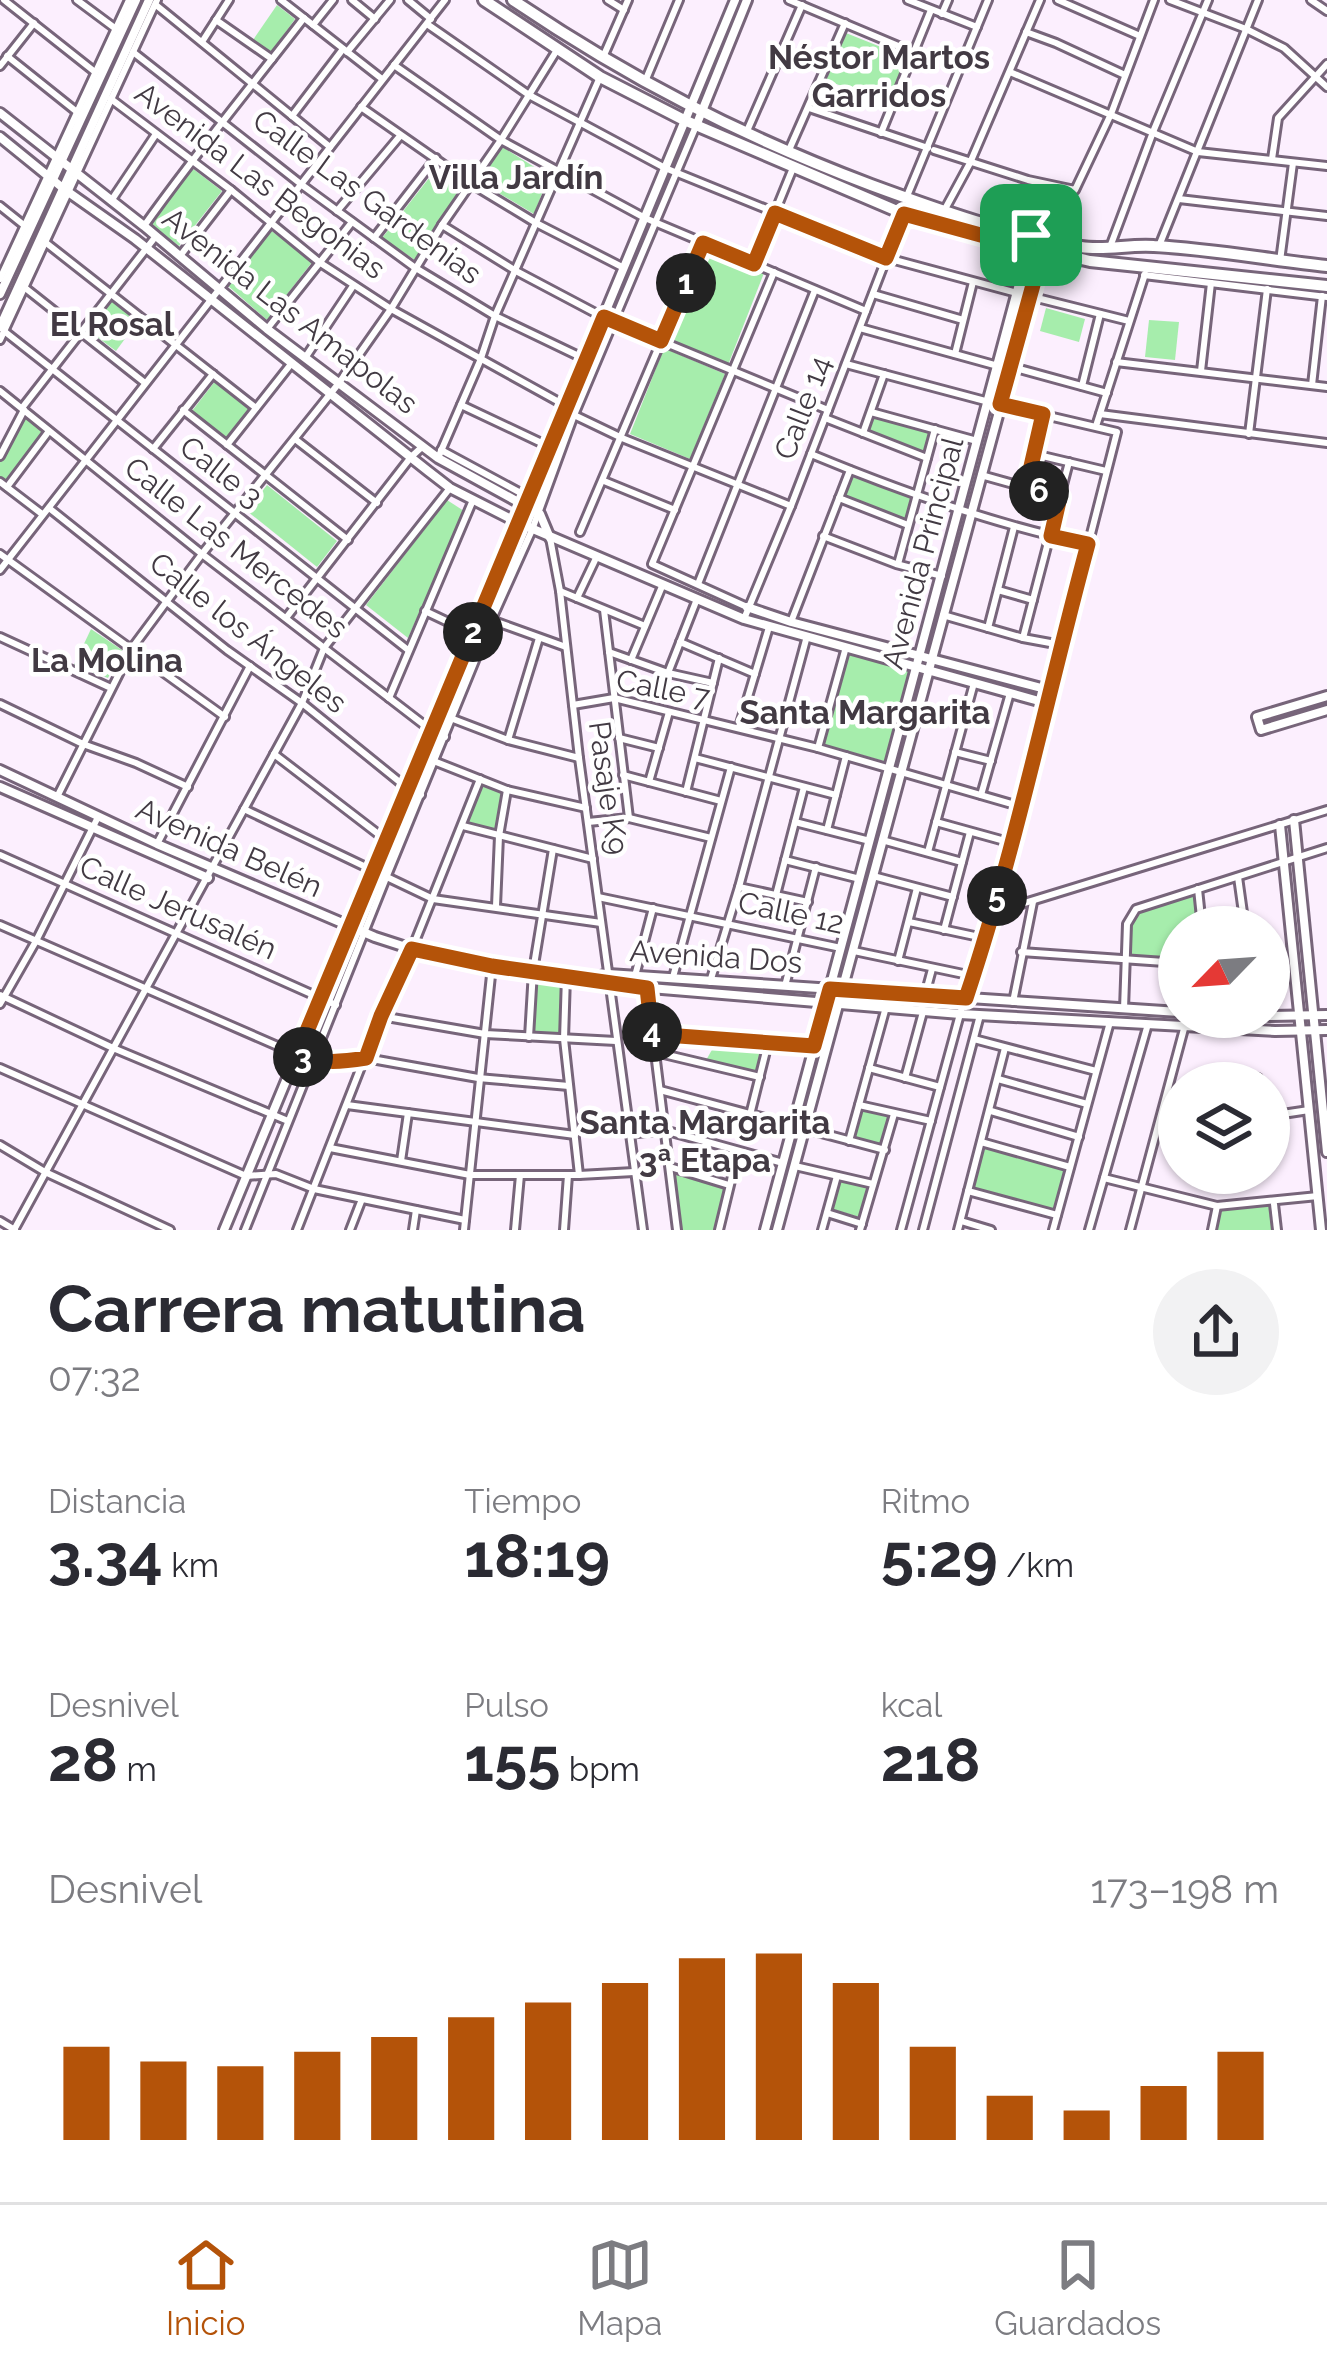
<!DOCTYPE html>
<html lang="es">
<meta charset="utf-8">
<style>
:root{--surface:#fff;--page:#f2f2f3;--text:#2b2b33;--muted:#7c7c81;--line:#e1e1e2;--accent:#b45309}
body{margin:0;font-family:Raleway,sans-serif;background:var(--page);color:var(--text);height:100vh;display:flex;flex-direction:column;font-size:45px;white-space:nowrap}
*{box-sizing:border-box;margin:0}
p{font-size:39px;color:var(--muted)}
.icon{flex:none;width:66px;height:66px;fill:none;stroke:currentColor;stroke-width:2;stroke-linecap:round;stroke-linejoin:round}
.map{position:relative;height:1230px;overflow:hidden}
.side{display:flex;flex-direction:column;background:var(--surface);flex:1}
.side>*{flex:none}
.needle{width:78px;rotate:245deg}
.controls{position:absolute;left:1158px;top:906px;display:grid;gap:24px}
.controls a{display:grid;place-items:center;width:132px;height:132px;border-radius:50%;background:var(--surface);box-shadow:0 3px 9px #0004;font-size:60px}
.pin{position:absolute;display:grid;place-items:center;width:102px;height:102px;color:#fff;margin:-51px;border-radius:24px;box-shadow:0 6px 18px #0006}
.km{position:absolute;width:60px;height:60px;margin:-30px;border-radius:50%;background:#222;color:#fff;font-size:33px;line-height:60px;text-align:center}
.round{display:grid;place-items:center;flex:none;width:126px;height:126px;border-radius:63px;background:var(--page)}
.summary{display:flex;align-items:center;justify-content:space-between;height:204px;padding:0 48px}
h1{font-size:66px;font-weight:700;line-height:90px}
.figures{display:grid;grid-template-columns:repeat(3,1fr);gap:18px;height:204px;padding:12px 48px}
.figures div{display:grid;align-content:center}
.figures b{font-size:60px;font-weight:700}
.figures small{font-size:33px;font-weight:400}
.figures p{font-size:33px}
.chart{height:336px;padding:24px 48px}
.chart p{display:flex;justify-content:space-between}
.chart svg{width:100%;height:216px;margin-top:12px;stroke:var(--accent);stroke-width:6}
.dock{display:flex;justify-content:space-around;align-items:center;height:168px;border-top:3px solid var(--line);background:var(--surface);font-size:33px;color:var(--muted)}
.dock a{display:grid;justify-items:center;gap:6px}
.dock .current{color:var(--accent)}
.map>svg:first-child{display:block}
.green{fill:#a6edac}
.lines{fill:none;stroke-linecap:round;stroke-linejoin:round}
.minor-casing{stroke:#77657a;stroke-width:12}
.tertiary-casing{stroke:#77657a;stroke-width:14}
.secondary-casing{stroke:#77657a;stroke-width:14}
.primary-casing{stroke:#77657a;stroke-width:16}
.minor{stroke:#fff;stroke-width:6}
.tertiary{stroke:#fff;stroke-width:8}
.secondary{stroke:#fff;stroke-width:8}
.primary{stroke:#fff;stroke-width:10}
.route-casing{stroke:#fff;stroke-width:24}
.route{stroke:#b45309;stroke-width:15}
.labels{text-anchor:middle;stroke-width:9;stroke-linejoin:round;paint-order:stroke}
.street-label{font-size:30px;fill:#423a43;stroke:#fff}
.neighbourhood-label{font-size:33px;font-weight:bold;fill:#423a43;stroke:#fff}
</style>
<div class="map">
<svg width="1327" height="1230" viewBox="0 0 1327 1230">
<rect width="100%" height="100%" fill="#fceffe"/>
<g class="green">
<polygon points="277,5 295,19 271,53 253,40"/>
<polygon points="846,33 906,57 888,104 826,80"/>
<polygon points="501,146 549,176 534,214 480,182"/>
<polygon points="192,168 222,191 179,246 149,223"/>
<polygon points="437,168 462,186 415,260 382,238"/>
<polygon points="270,230 313,261 267,320 227,285"/>
<polygon points="704,249 764,273 728,365 666,340"/>
<polygon points="112,300 138,321 116,351 89,331"/>
<polygon points="1046,308 1085,319 1079,342 1040,331"/>
<polygon points="1149,320 1179,322 1175,360 1145,357"/>
<polygon points="664,348 725,374 690,459 630,434"/>
<polygon points="216,380 250,407 226,438 192,411"/>
<polygon points="25,413 48,433 7,483 0,478 0,460"/>
<polygon points="874,416 930,431 923,453 869,432"/>
<polygon points="852,474 911,497 905,519 842,496"/>
<polygon points="267,485 337,541 317,567 247,511"/>
<polygon points="447,500 464,511 408,638 366,605"/>
<polygon points="91,629 122,650 108,678 74,665"/>
<polygon points="848,652 914,671 891,763 822,744"/>
<polygon points="895,773 897,777 852,944 847,944 846,940 890,774"/>
<polygon points="481,783 504,792 497,831 467,823"/>
<polygon points="1195,894 1200,927 1179,927 1179,961 1132,958 1130,955 1133,918 1136,913"/>
<polygon points="536,978 563,981 561,1035 533,1033"/>
<polygon points="717,1041 767,1045 759,1075 705,1062"/>
<polygon points="860,1107 892,1115 884,1147 851,1140"/>
<polygon points="986,1145 1066,1166 1054,1210 973,1188"/>
<polygon points="672,1171 729,1186 716,1230 680,1230"/>
<polygon points="840,1177 872,1185 863,1218 831,1209"/>
<polygon points="1269,1206 1273,1230 1215,1230 1223,1208"/>
</g>
<g class="lines">
<g class="minor-casing">
<g id="minor">
<polyline points="4,0 95,72"/>
<polyline points="77,0 116,29"/>
<polyline points="281,0 382,79"/>
<polyline points="352,0 375,19"/>
<polyline points="408,0 431,19"/>
<polyline points="608,0 624,10"/>
<polyline points="789,0 915,53"/>
<polyline points="908,0 977,27"/>
<polyline points="1058,0 1140,36"/>
<polyline points="1170,0 1246,29 1284,48 1327,87"/>
<polyline points="1311,0 1327,11"/>
<polyline points="156,5 330,147"/>
<polyline points="942,14 948,0"/>
<polyline points="216,20 272,59"/>
<polyline points="427,24 529,95 665,168 887,258 1017,293"/>
<polyline points="313,25 333,0"/>
<polyline points="1026,32 1056,43 1125,75"/>
<polyline points="202,42 229,0"/>
<polyline points="133,52 302,185 414,267 495,316 587,360"/>
<polyline points="347,52 390,0"/>
<polyline points="604,55 628,0"/>
<polyline points="7,56 77,112"/>
<polyline points="394,65 501,140 645,218 866,311"/>
<polyline points="0,66 34,23"/>
<polyline points="1010,72 1198,152 1327,166"/>
<polyline points="646,79 679,0"/>
<polyline points="111,99 231,190 319,262 391,309 568,407 574,415 622,438 791,506"/>
<polyline points="361,107 470,183 536,223 624,268"/>
<polyline points="809,108 928,148"/>
<polyline points="292,116 343,49"/>
<polyline points="747,131 802,5"/>
<polyline points="881,133 931,10"/>
<polyline points="789,150 845,23"/>
<polyline points="934,150 1028,180 1075,190 1111,114 1154,0"/>
<polyline points="1272,159 1278,118 1327,64"/>
<polyline points="907,196 988,0"/>
<polyline points="1179,199 1327,216"/>
<polyline points="111,201 156,134"/>
<polyline points="0,206 25,226"/>
<polyline points="945,209 970,163 1040,0"/>
<polyline points="337,211 400,136"/>
<polyline points="442,225 516,271 603,317"/>
<path d="M144,226C195,154 250,88 304,18"/>
<polyline points="374,238 436,158"/>
<polyline points="45,242 256,408"/>
<polyline points="1159,246 1258,0"/>
<polyline points="1110,247 1153,132 1208,0"/>
<polyline points="180,256 231,190"/>
<polyline points="1280,261 1293,163"/>
<polyline points="754,264 793,168"/>
<polyline points="1144,275 1327,297"/>
<polyline points="0,279 129,0"/>
<polyline points="24,287 145,383"/>
<polyline points="873,294 963,320"/>
<polyline points="1029,296 1129,321"/>
<polyline points="615,322 828,410"/>
<polyline points="860,328 998,366"/>
<polyline points="267,329 352,222"/>
<polyline points="4,331 408,650"/>
<polyline points="0,340 157,0"/>
<polyline points="955,354 973,282"/>
<polyline points="305,358 353,286"/>
<polyline points="1116,362 1327,387"/>
<polyline points="846,364 989,402 1117,432 1012,843 960,1014 901,1230"/>
<polyline points="1012,367 1107,393"/>
<polyline points="1201,371 1211,283"/>
<polyline points="1312,385 1322,296"/>
<polyline points="1082,386 1100,314"/>
<polyline points="0,391 202,554 432,731 445,737"/>
<polyline points="461,405 550,447"/>
<polyline points="22,408 156,236"/>
<polyline points="183,410 348,540"/>
<polyline points="871,412 977,441"/>
<polyline points="1100,414 1327,443"/>
<polyline points="825,418 927,458"/>
<polyline points="1096,426 1145,274"/>
<polyline points="863,433 884,374"/>
<polyline points="1249,434 1267,289"/>
<polyline points="295,439 377,503"/>
<polyline points="227,445 291,364"/>
<polyline points="153,449 213,374"/>
<polyline points="441,450 530,498"/>
<path d="M811,454C900,491 993,524 1088,544"/>
<polyline points="1034,454 1106,471"/>
<polyline points="0,456 24,410"/>
<polyline points="438,458 480,361 495,316 600,77"/>
<polyline points="981,475 1060,497"/>
<polyline points="604,481 675,510"/>
<polyline points="0,482 42,514"/>
<polyline points="7,487 49,431"/>
<polyline points="1026,488 1043,415"/>
<polyline points="839,498 908,525"/>
<polyline points="49,508 227,650 302,703 407,788 421,795"/>
<polyline points="580,532 703,243"/>
<polyline points="823,536 896,564 942,576"/>
<polyline points="550,538 560,591 579,758 643,1230"/>
<polyline points="0,554 225,717"/>
<polyline points="898,564 935,429"/>
<polyline points="0,570 445,0"/>
<polyline points="698,584 815,290"/>
<polyline points="998,590 1033,600"/>
<polyline points="560,591 645,626"/>
<polyline points="577,598 597,556"/>
<polyline points="747,607 652,564 774,272"/>
<polyline points="604,610 629,818"/>
<polyline points="425,611 484,639"/>
<polyline points="943,615 1023,638 1061,645"/>
<polyline points="480,616 566,647"/>
<polyline points="286,618 411,457 423,446"/>
<polyline points="744,619 791,506 903,215"/>
<polyline points="791,622 850,470"/>
<polyline points="988,628 1014,527"/>
<polyline points="0,637 111,688"/>
<polyline points="1023,638 1069,462"/>
<polyline points="680,642 755,674"/>
<polyline points="609,652 668,673 713,683"/>
<polyline points="631,660 663,584"/>
<polyline points="668,673 697,599"/>
<polyline points="389,698 473,500"/>
<polyline points="0,704 83,744 136,763 188,787"/>
<polyline points="573,705 614,698 818,748 1022,807"/>
<polyline points="440,714 508,740 579,758"/>
<polyline points="739,727 769,627"/>
<polyline points="619,738 659,748"/>
<polyline points="508,740 539,638"/>
<polyline points="818,748 846,647"/>
<polyline points="955,752 991,761"/>
<polyline points="274,754 386,840"/>
<polyline points="421,756 507,790 586,808"/>
<polyline points="695,758 836,795"/>
<polyline points="623,775 721,801"/>
<polyline points="649,782 669,712"/>
<polyline points="686,792 719,658"/>
<polyline points="981,795 1010,693"/>
<polyline points="57,797 132,648 202,554 339,383 391,309 442,225 501,140 557,50"/>
<polyline points="244,809 433,899 601,923"/>
<polyline points="588,822 629,818 711,838"/>
<polyline points="795,822 870,841"/>
<polyline points="936,822 1012,843"/>
<polyline points="463,826 593,859"/>
<polyline points="827,830 846,756"/>
<polyline points="882,840 962,862"/>
<polyline points="157,844 250,666"/>
<polyline points="928,852 974,683"/>
<polyline points="0,855 336,1005"/>
<polyline points="785,860 860,879"/>
<polyline points="873,876 953,897"/>
<polyline points="1238,877 1245,927"/>
<polyline points="739,887 808,902"/>
<polyline points="1198,889 1202,927"/>
<polyline points="776,895 804,787"/>
<polyline points="598,897 841,948"/>
<polyline points="496,906 499,836 507,790"/>
<polyline points="992,913 1327,810"/>
<polyline points="909,922 984,938"/>
<polyline points="0,925 312,1061 340,1062 366,1058 478,1078 569,1086"/>
<polyline points="944,930 970,832"/>
<polyline points="854,951 973,976"/>
<polyline points="1021,952 1179,963"/>
<polyline points="898,961 917,888"/>
<polyline points="566,976 564,1039 579,1175"/>
<polyline points="635,976 653,908"/>
<polyline points="673,977 731,767"/>
<polyline points="710,982 739,887 807,636"/>
<polyline points="785,986 816,867"/>
<polyline points="647,988 677,1230"/>
<polyline points="0,995 113,1048 288,1121"/>
<polyline points="925,995 932,969"/>
<polyline points="1013,1002 1033,902"/>
<polyline points="0,1004 36,941 98,817"/>
<polyline points="1124,1009 1127,924 1136,909 1327,848"/>
<polyline points="381,1016 485,1034 616,1041"/>
<polyline points="652,1033 814,1046"/>
<polyline points="529,1037 533,971 553,849"/>
<polyline points="974,1039 1096,1071"/>
<polyline points="655,1052 760,1077"/>
<polyline points="0,1068 246,1176 276,1174 314,1189 465,1220"/>
<polyline points="869,1068 940,1087"/>
<polyline points="905,1078 923,1012"/>
<polyline points="998,1079 1087,1104"/>
<path d="M1214,1083L1218,1075C1230,1072 1247,1074 1258,1078L1260,1083"/>
<polyline points="660,1090 885,1150"/>
<polyline points="347,1105 575,1135"/>
<polyline points="859,1105 931,1121"/>
<polyline points="991,1111 1079,1137"/>
<polyline points="750,1115 768,1043"/>
<polyline points="1269,1116 1309,1110"/>
<polyline points="629,1134 664,1130 783,1163"/>
<polyline points="849,1141 886,1007"/>
<polyline points="981,1142 1070,1167"/>
<polyline points="0,1145 45,1172 170,1230"/>
<polyline points="330,1148 470,1175 579,1175 634,1172"/>
<polyline points="401,1161 408,1113"/>
<polyline points="795,1166 873,1184"/>
<polyline points="670,1167 729,1185"/>
<polyline points="1104,1178 1217,1206 1318,1196"/>
<polyline points="968,1191 1057,1215"/>
<polyline points="1274,1204 1277,1230"/>
<polyline points="827,1213 862,1224"/>
<polyline points="0,1221 15,1230"/>
<polyline points="961,1221 991,1230"/>
<polyline points="14,1230 302,703 324,648 450,488"/>
<polyline points="245,1230 386,878 492,619 532,530 574,415 696,126"/>
<polyline points="297,1230 381,1016 412,949 480,779"/>
<polyline points="350,1230 362,1199"/>
<polyline points="413,1230 416,1210"/>
<polyline points="464,1230 492,966"/>
<polyline points="515,1230 520,1175"/>
<polyline points="564,1230 568,1175"/>
<polyline points="719,1230 738,1152"/>
<polyline points="822,1230 837,1176"/>
<polyline points="860,1230 894,1114"/>
<polyline points="923,1230 980,1015"/>
<polyline points="958,1230 1005,1048"/>
<polyline points="1053,1230 1110,1022"/>
<polyline points="1089,1230 1148,1024"/>
<polyline points="1130,1230 1185,1025"/>
<polyline points="1212,1230 1217,1206"/>
</g>
</g>
<g class="tertiary-casing">
<g id="tertiary">
<polyline points="0,113 144,226 267,329 438,458 540,514 550,538"/>
<polyline points="696,126 747,0"/>
<polyline points="0,137 64,189 135,239 428,471 450,488 519,523 744,619 1046,703"/>
<polyline points="747,607 791,622 1049,690"/>
<polyline points="1327,696 1257,717 1261,730 1327,710"/>
<polyline points="0,770 157,844 375,937 412,949 492,966 638,987 960,1014 1275,1031 1327,1030"/>
<polyline points="0,787 208,878"/>
<polyline points="1294,820 1327,1152"/>
<polyline points="1280,825 1321,1230"/>
<polyline points="589,979 608,974 1179,1012"/>
<polyline points="1269,1016 1327,1015"/>
<polyline points="224,1230 735,0"/>
<polyline points="765,1230 1030,243"/>
<polyline points="777,1230 1044,246"/>
</g>
</g>
<g class="secondary-casing">
<g id="secondary">
<polyline points="0,294 136,0"/>
<polyline points="0,327 149,0"/>
</g>
</g>
<g class="primary-casing">
<g id="primary">
<polyline points="484,0 600,77 684,120 923,222 1090,261 1327,286"/>
<path d="M513,0C630,79 739,135 871,185C939,210 1009,235 1081,247C1105,251 1130,244 1154,246C1212,249 1270,260 1327,266"/>
</g>
</g>
<use href="#minor" class="minor"/>
<use href="#tertiary" class="tertiary"/>
<use href="#secondary" class="secondary"/>
<use href="#primary" class="primary"/>
</g>
<g class="lines">
<g class="route-casing">
<path id="route" d="M775,213L886,258L904,214L1028,248L1031,235L1046,238L1000,404L1043,414L1026,488L1060,497L1051,536L1088,544C1047,695 1016,849 966,998L830,989L814,1046L652,1034L647,988L492,966L412,949L381,1016L366,1058C342,1062 320,1064 297,1055L604,317L661,341L703,243L754,264Z"/>
</g>
<use href="#route" class="route"/>
</g>
<g class="labels">
<g class="street-label">
<text transform="translate(260 181) rotate(37)" y="10">Avenida Las Begonias</text>
<text transform="translate(367 197) rotate(36)" y="10">Calle Las Gardenias</text>
<text transform="translate(290 311) rotate(38)" y="10">Avenida Las Amapolas</text>
<text transform="translate(803 408) rotate(-69)" y="10">Calle 14</text>
<text transform="translate(221 472) rotate(38)" y="10">Calle 3</text>
<text transform="translate(236 548) rotate(38)" y="10">Calle Las Mercedes</text>
<text transform="translate(923 553) rotate(-75)" y="10">Avenida Principal</text>
<text transform="translate(248 633) rotate(38)" y="10">Calle los Ángeles</text>
<text transform="translate(663 689) rotate(11)" y="10">Calle 7</text>
<text transform="translate(608 788) rotate(82)" y="10">Pasaje K9</text>
<text transform="translate(229 848) rotate(24)" y="10">Avenida Belén</text>
<text transform="translate(178 908) rotate(24)" y="10">Calle Jerusalén</text>
<text transform="translate(791 913) rotate(12)" y="10">Calle 12</text>
<text transform="translate(716 957) rotate(4)" y="10">Avenida Dos</text>
</g>
<g class="neighbourhood-label">
<text x="879" y="69">Néstor Martos<tspan x="879" dy="38">Garridos</tspan></text>
<text x="516" y="189">Villa Jardín</text>
<text x="112" y="336">El Rosal</text>
<text x="107" y="672">La Molina</text>
<text x="865" y="724">Santa Margarita</text>
<text x="705" y="1134">Santa Margarita<tspan x="705" dy="38">3ª Etapa</tspan></text>
</g>
</g>
</svg>
<div class="controls">
<a><svg class="needle" viewBox="-14 -14 28 28"><path d="M0-13l5 13h-10z" fill="#e53935"/><path d="M0 13l5-13h-10z" fill="#7c7c81"/></svg></a>
<a><svg class="icon" aria-label="layers" viewBox="0 0 24 24"><path d="M12 4l9 5-9 5-9-5zM3 14l9 5 9-5"/></svg></a>
</div>
<div class="pin" style="left:1031px;top:235px;background:#1e9e55"><svg class="icon" aria-label="arrive" viewBox="0 0 24 24"><path d="M6 21V4h12l-3 4 3 4H6"/></svg></div>
<b class="km" style="left:686px;top:283px">1</b>
<b class="km" style="left:473px;top:632px">2</b>
<b class="km" style="left:303px;top:1057px">3</b>
<b class="km" style="left:652px;top:1032px">4</b>
<b class="km" style="left:997px;top:896px">5</b>
<b class="km" style="left:1039px;top:491px">6</b>
</div>
<section class="side">
<div class="summary"><div><h1>Carrera matutina</h1><p>07:32</p></div><a class="round"><svg class="icon" aria-label="share" viewBox="0 0 24 24"><path d="M12 15V3M7 8l5-5 5 5M5 13v7h14v-7"/></svg></a></div>
<div class="figures">
<div><p>Distancia</p><b>3.34<small> km</small></b></div>
<div><p>Tiempo</p><b>18:19</b></div>
<div><p>Ritmo</p><b>5:29<small> /km</small></b></div>
</div>
<div class="figures">
<div><p>Desnivel</p><b>28<small> m</small></b></div>
<div><p>Pulso</p><b>155<small> bpm</small></b></div>
<div><p>kcal</p><b>218</b></div>
</div>
<div class="chart"><p><span>Desnivel</span>173–198 m</p>
<svg viewBox="0 0 160 44" preserveAspectRatio="none"><path d="M5 44V25M15 44V28M25 44V29M35 44V26M45 44V23M55 44V19M65 44V16M75 44V12M85 44V7M95 44V6M105 44V12M115 44V25M125 44V35M135 44V38M145 44V33M155 44V26"/></svg>
</div>
</section>
<nav class="dock">
<a class="current"><svg class="icon" aria-label="home" viewBox="0 0 24 24"><path d="M3 11l9-7 9 7M6 9v11h12V9"/></svg>Inicio</a>
<a><svg class="icon" aria-label="map" viewBox="0 0 24 24"><path d="M3 6l6-2 6 2 6-2v14l-6 2-6-2-6 2zM9 4v14M15 6v14"/></svg>Mapa</a>
<a><svg class="icon" aria-label="saved" viewBox="0 0 24 24"><path d="M7 4h10v16l-5-4-5 4z"/></svg>Guardados</a>
</nav>
